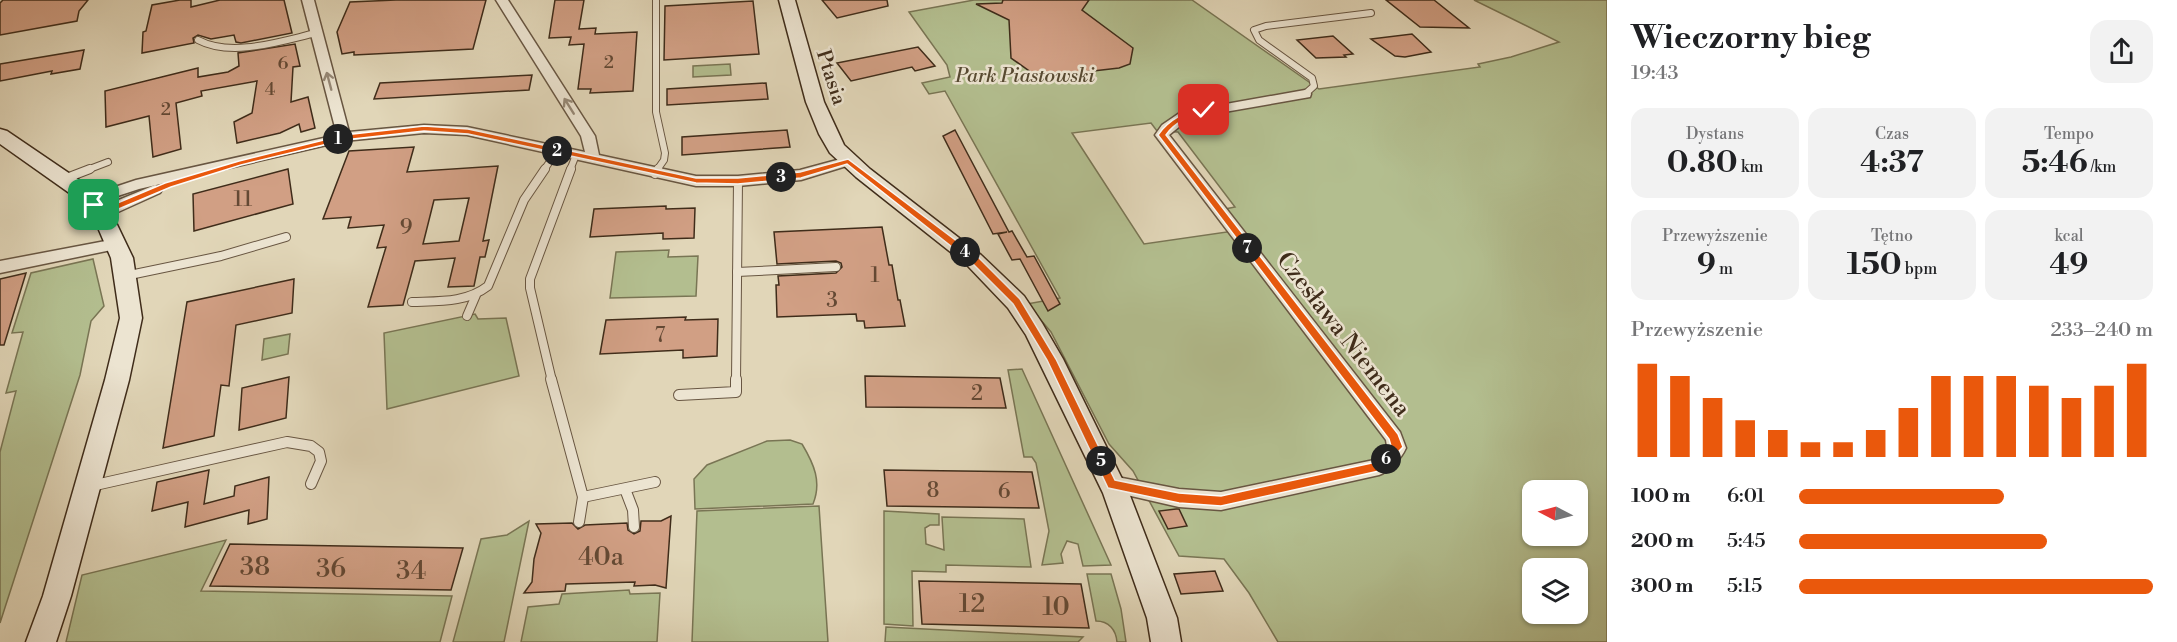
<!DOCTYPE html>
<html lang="pl">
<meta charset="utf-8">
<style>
:root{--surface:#fff;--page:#f2f2f2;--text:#202124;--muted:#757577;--accent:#ea580c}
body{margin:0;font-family:"Libre Bodoni",serif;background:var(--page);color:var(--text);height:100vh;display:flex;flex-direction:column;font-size:22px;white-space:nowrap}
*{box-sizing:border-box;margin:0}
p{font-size:20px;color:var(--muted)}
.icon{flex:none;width:33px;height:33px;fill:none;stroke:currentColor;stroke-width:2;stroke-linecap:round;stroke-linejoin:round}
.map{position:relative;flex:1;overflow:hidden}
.side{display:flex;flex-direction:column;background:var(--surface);width:570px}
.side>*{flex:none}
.needle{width:39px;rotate:276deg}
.buttons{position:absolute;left:1522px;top:480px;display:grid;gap:12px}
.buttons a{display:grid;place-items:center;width:66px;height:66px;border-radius:12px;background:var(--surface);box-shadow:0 2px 4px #0004;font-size:30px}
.pin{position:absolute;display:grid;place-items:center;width:51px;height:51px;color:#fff;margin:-26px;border-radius:12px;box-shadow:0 3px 9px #0006}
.km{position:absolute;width:30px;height:30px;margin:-15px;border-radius:50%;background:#222;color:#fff;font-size:16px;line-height:30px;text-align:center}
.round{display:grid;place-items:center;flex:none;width:63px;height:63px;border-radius:18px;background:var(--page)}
.head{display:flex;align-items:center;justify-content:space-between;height:102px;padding:0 24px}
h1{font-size:33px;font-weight:700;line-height:45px}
.stats{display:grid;grid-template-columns:repeat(3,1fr);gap:9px;height:102px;padding:6px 24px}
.stats div{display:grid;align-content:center;border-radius:15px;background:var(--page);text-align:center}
.stats b{font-size:30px;font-weight:700}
.stats small{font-size:16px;font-weight:400}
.stats p{font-size:16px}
.chart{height:168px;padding:12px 24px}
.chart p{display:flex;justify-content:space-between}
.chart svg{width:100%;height:108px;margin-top:6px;stroke:var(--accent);stroke-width:6}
ul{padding:0 24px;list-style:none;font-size:20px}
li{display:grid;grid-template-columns:96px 72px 1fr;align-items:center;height:45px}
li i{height:15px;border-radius:8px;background:var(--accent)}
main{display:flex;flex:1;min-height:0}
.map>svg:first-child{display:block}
.green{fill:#b3be8f;stroke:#797554;stroke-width:1.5;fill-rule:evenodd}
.building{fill:#d19f84;stroke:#3f2c1a;stroke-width:1.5;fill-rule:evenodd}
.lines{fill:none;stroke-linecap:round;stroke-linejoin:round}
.lane-far2-casing{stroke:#685642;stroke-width:8}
.lane-far1-casing{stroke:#685642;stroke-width:10}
.lane-casing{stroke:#685642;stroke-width:12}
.street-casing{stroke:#685642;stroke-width:3}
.secondary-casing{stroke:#3f2c1a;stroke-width:3}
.lane-far2{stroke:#ece4d1;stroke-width:6}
.lane-far1{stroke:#ece4d1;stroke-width:8}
.lane{stroke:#ece4d1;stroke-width:10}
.street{fill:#ece4d1;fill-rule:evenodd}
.secondary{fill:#ece4d1;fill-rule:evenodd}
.oneway{stroke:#968876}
.route{fill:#ea580c;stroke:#fff;stroke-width:1.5}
.labels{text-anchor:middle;stroke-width:5;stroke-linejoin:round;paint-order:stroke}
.far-number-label{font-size:18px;fill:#644934}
.far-park-label{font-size:20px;font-style:italic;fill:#564931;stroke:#ece4d1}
.far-street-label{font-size:20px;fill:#3f2c1a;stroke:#ece4d1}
.number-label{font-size:21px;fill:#644934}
.street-label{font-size:24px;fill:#3f2c1a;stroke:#ece4d1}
.near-number-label{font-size:26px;fill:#644934}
</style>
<main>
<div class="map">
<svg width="1607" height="642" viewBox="0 0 1607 642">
<rect width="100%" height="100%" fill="#e1d6b8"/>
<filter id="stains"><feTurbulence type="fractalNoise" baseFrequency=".00333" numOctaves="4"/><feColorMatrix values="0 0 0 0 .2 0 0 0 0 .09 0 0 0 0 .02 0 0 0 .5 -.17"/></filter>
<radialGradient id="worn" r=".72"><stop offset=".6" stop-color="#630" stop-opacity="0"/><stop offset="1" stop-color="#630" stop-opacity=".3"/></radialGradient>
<g class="green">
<path d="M974,0H1192L1319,89L1480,67L1478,64L1511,57L1559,42L1474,0H1607V642H1278L1249,593L1224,559L1179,556L1133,471L1109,444L1051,332L1027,304L1060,298L945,91L929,94L922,83L950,77L947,65L909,12ZM1151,123L1157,131L1178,132L1235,207L1225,209L1241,230L1144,244L1072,133ZM1533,490H1578V536H1533ZM1533,568H1578V614H1533Z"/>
<polygon points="730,64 731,75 693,77 693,66"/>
<polygon points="669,250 668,257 698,256 696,296 610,298 616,252"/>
<polygon points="93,259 104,306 91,321 80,375 0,623 0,452 16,391 6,393 23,332 12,333 31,273"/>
<polygon points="475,314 478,319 506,318 519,376 387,409 384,333"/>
<polygon points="290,334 288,354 262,360 264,339"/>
<polygon points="1022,369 1111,565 1083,566 1078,544 1067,541 1061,554 1063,563 1042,565 1049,531 1036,463 1032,457 1024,457 1008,370"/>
<path d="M790,440L802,444C814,464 822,482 813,504L695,509L694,479L707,465L767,441Z"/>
<polygon points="819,506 828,642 692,642 697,511"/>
<polygon points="884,511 939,514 939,525 930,525 925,528 926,544 944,550 942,517 1024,519 1031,567 946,565 946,572 912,571 913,626 884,624"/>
<polygon points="529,521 504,642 453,642 481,539 507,535"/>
<polygon points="226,540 201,591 452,596 440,642 66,642 82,575"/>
<path d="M1087,574H1111L1121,609L1126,642H1117C1116,630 1109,621 1096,621Z"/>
<polygon points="629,590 630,594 660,593 657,642 521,642 528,607 559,604 562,594"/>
<polygon points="886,627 1083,637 1078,642 885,642"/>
</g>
<g class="building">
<polygon points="3,0 88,0 79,11 77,21 0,35 0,3"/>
<polygon points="180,0 191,0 191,7 220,0 284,0 292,33 241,43 236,42 234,35 211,39 198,35 193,38 194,43 142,53 143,32 146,31 152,5"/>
<polygon points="396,0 486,0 473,49 354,55 354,52 342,54 337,32 350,2"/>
<polygon points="555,0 584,0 579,29 596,28 595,34 637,32 633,91 590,93 591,89 578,89 584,44 569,45 571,37 549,38"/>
<polygon points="822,0 887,0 888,6 837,18"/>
<polygon points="1003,0 1089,0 1082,10 1133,48 1130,64 1119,68 1050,76 1035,75 1011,58 1009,20 976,4 1002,3"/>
<polygon points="1386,0 1434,0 1469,28 1420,27"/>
<polygon points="753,1 759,54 664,60 665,6"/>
<polygon points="1412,34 1431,52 1405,57 1395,56 1371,39"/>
<polygon points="1333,36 1353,54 1344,55 1346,57 1316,58 1297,40"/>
<polygon points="295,44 300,66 293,67 291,102 308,97 315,128 301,132 299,124 280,133 237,143 234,122 252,113 257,81 201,91 202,96 176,103 181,149 153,157 149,116 106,127 105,91 198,68 198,77 228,72 239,66 238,53"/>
<polygon points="918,47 935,66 915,71 912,67 851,81 837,63"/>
<polygon points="84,50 80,69 51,74 52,71 0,81 0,64"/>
<polygon points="532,75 529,90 374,99 380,83"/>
<polygon points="766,83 768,99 667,105 667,89"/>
<polygon points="787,130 790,147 682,155 682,137"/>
<polygon points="955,130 1009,232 1012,231 1027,257 1034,256 1060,304 1048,311 1020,259 1012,260 998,234 1007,232 993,234 943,136"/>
<path d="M414,147L407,172L498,166L483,241L489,240L485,257H480L474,286L448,287L455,258L415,261L403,305L368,307L386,247L377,248L384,225L348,228L351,217L323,219L349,151ZM469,198L459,241L423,244L434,200Z"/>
<polygon points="288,169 293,204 194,231 193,194"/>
<polygon points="666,206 666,209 695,208 694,238 663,239 663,233 590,237 594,209"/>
<polygon points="882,227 889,265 892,265 898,300 900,300 905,326 865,328 864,321 857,321 856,314 777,317 776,285 779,285 778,276 836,273 842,267 841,263 836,261 777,264 774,232"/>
<polygon points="26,273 4,345 0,345 0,279"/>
<polygon points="294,279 292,313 236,325 229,386 221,385 214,436 163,448 187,302"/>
<polygon points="686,317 685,320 718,319 717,356 683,358 683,350 600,354 606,320"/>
<polygon points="865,376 1000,378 1006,408 866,407"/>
<polygon points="289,377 286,418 239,430 242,388"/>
<polygon points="209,470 204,504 234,496 235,486 269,477 267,519 248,524 249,510 185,527 188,502 152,511 157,482"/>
<polygon points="884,470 1032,472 1039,508 887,506"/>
<polygon points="1176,509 1179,509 1187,526 1168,529 1159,511"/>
<polygon points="671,516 666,588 655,585 634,586 635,582 566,584 565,591 524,593 532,582 534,559 541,533 536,524 572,523 578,529 585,525 627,523 628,530 634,534 640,531 641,521 661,521"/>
<polygon points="230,544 463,548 451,590 210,586"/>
<polygon points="1215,571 1223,591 1181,594 1174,574"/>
<polygon points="919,581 1081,584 1089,628 922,624"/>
</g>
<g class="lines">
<g class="lane-far2-casing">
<g id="lane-far2">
<polyline points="656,0 656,112 665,153 664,160 657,170"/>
<path d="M198,40C232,58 281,41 316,33"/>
<polyline points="1305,94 1314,86 1312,78 1259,40 1254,30 1266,26 1371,13"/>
<polyline points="87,170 108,162"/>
<polyline points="544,170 557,151"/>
<polyline points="570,170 576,155"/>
</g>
</g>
<g class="lane-far1-casing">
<g id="lane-far1">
<polyline points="655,174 658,169"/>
<polyline points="64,179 90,169"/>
<polyline points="737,272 836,267"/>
<polyline points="125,276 221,256 286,237"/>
<path d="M412,302C439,301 466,303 488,286L524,200L545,169"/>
<polyline points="467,316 476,295"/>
<polyline points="552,381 530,288 530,279 571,169"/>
<polyline points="736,381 738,181"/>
</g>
</g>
<g class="lane-casing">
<g id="lane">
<polyline points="551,379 583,497 655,482"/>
<polyline points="679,395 736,392 736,379"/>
<polyline points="91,486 287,442 311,446 319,452 321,461 311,484"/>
<polyline points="625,489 633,510 634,527"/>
<polyline points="579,522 583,497"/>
</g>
</g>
<g class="street-casing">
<g id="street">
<polygon points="302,0 314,0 349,132 424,125 467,127 585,152 581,136 496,0 508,0 595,136 599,155 696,176 738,176 800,170 848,157 855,161 853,164 801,180 738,186 696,186 467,135 424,133 344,141 139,189 90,205 85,203 83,200 85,197 136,180 337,135"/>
<path d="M1305,90L1310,91L1311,94L1310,97L1190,118L1169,135L1400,432L1406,448C1401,459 1390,471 1379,475L1221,510L1179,507L1105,490L1102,484L1105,478L1112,476L1179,489L1221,492L1374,460L1387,446L1386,440L1155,135L1162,125L1181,112Z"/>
<polygon points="155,185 160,187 162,190 160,193 107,217 102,218 95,213 97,209"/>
<polygon points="116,239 121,240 124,244 121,248 0,273 0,261"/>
</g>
</g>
<g class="secondary-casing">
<g id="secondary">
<polygon points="779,0 795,0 824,102 844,145 870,169 981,255 1024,296 1042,323 1063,359 1129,493 1177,618 1181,642 1151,642 1147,618 1103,493 1026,335 1008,308 967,265 856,177 830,153 819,134 806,102"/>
<polygon points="0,129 7,131 82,182 109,208 133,258 142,318 129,380 71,596 56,642 26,642 43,596 105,380 120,318 111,258 93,216 68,192 0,144"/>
</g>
</g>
<use href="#lane-far2" class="lane-far2"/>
<use href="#lane-far1" class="lane-far1"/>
<use href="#lane" class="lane"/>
<use href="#street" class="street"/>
<use href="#secondary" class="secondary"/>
</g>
<defs><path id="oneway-shaft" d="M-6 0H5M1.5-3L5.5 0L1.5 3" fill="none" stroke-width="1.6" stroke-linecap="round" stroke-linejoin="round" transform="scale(1.5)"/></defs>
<g class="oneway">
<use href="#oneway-shaft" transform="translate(329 81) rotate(-105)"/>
<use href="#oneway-shaft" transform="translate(569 106) rotate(-122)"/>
</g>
<path class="route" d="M1204,107L1207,108V111C1192,116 1175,121 1166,135L1398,434L1403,447L1379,471L1221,506L1179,503L1108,488L1047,360L1013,304L971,262L847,164L801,178L738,184L696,183L468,134L424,131L344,140L241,165L171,187L102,216L90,205L98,203L103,209L165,183L239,161L344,135L424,126L468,129L696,178H738L800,172L848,159L978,257L1020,299L1056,359L1115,480L1179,493L1221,496L1376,462L1391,446L1389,439L1158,135C1169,119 1185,112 1204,107Z"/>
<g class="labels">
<g class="far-number-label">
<text x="609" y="68">2</text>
<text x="283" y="69">6</text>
<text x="270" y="95">4</text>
<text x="166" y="115">2</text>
</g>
<g class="far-park-label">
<text x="1025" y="82">Park Piastowski</text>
</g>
<g class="far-street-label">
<text transform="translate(832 77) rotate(72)" y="7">Ptasia</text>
</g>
<g class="number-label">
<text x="243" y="206">11</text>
<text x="406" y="234">9</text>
<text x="875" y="282">1</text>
<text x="832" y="307">3</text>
<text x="660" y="342">7</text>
<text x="977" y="400">2</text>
<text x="933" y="497">8</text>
<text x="1004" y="498">6</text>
</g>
<g class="street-label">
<text transform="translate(1344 334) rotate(52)" y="8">Czesława Niemena</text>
</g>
<g class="near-number-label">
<text x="601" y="565">40a</text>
<text x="255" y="575">38</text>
<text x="331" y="577">36</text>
<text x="411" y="579">34</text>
<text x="972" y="612">12</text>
<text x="1056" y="615">10</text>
</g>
</g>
<rect width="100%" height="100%" filter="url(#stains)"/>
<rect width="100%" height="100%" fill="url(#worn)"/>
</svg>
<div class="buttons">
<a><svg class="needle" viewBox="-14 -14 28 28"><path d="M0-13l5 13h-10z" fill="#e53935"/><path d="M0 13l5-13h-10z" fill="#757577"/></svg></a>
<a><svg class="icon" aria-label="layers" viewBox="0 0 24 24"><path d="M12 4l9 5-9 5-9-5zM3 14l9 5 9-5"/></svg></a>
</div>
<div class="pin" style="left:94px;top:205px;background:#1e9e55"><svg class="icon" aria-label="arrive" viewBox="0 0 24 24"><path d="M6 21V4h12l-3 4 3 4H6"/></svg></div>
<div class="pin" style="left:1204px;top:110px;background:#d93025"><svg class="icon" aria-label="check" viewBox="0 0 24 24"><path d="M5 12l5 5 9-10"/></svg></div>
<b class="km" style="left:338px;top:139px">1</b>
<b class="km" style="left:557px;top:151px">2</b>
<b class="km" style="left:781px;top:177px">3</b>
<b class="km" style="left:965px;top:252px">4</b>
<b class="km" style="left:1101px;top:461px">5</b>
<b class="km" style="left:1386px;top:459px">6</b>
<b class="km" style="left:1247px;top:248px">7</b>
</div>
<section class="side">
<div class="head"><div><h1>Wieczorny bieg</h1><p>19:43</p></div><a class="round"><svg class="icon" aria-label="share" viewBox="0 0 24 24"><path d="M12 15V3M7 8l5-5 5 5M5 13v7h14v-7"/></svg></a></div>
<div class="stats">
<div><p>Dystans</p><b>0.80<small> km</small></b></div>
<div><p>Czas</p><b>4:37</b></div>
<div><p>Tempo</p><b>5:46<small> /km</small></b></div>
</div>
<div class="stats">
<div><p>Przewyższenie</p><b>9<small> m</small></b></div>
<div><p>Tętno</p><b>150<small> bpm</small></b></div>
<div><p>kcal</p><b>49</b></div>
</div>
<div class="chart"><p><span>Przewyższenie</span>233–240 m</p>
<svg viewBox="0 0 160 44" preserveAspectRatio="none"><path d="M5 44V6M15 44V11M25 44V20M35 44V29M45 44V33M55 44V38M65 44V38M75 44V33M85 44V24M95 44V11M105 44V11M115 44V11M125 44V15M135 44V20M145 44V15M155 44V6"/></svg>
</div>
<ul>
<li><b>100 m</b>6:01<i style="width:58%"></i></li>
<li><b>200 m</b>5:45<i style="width:70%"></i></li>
<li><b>300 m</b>5:15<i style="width:100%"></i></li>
</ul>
</section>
</main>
